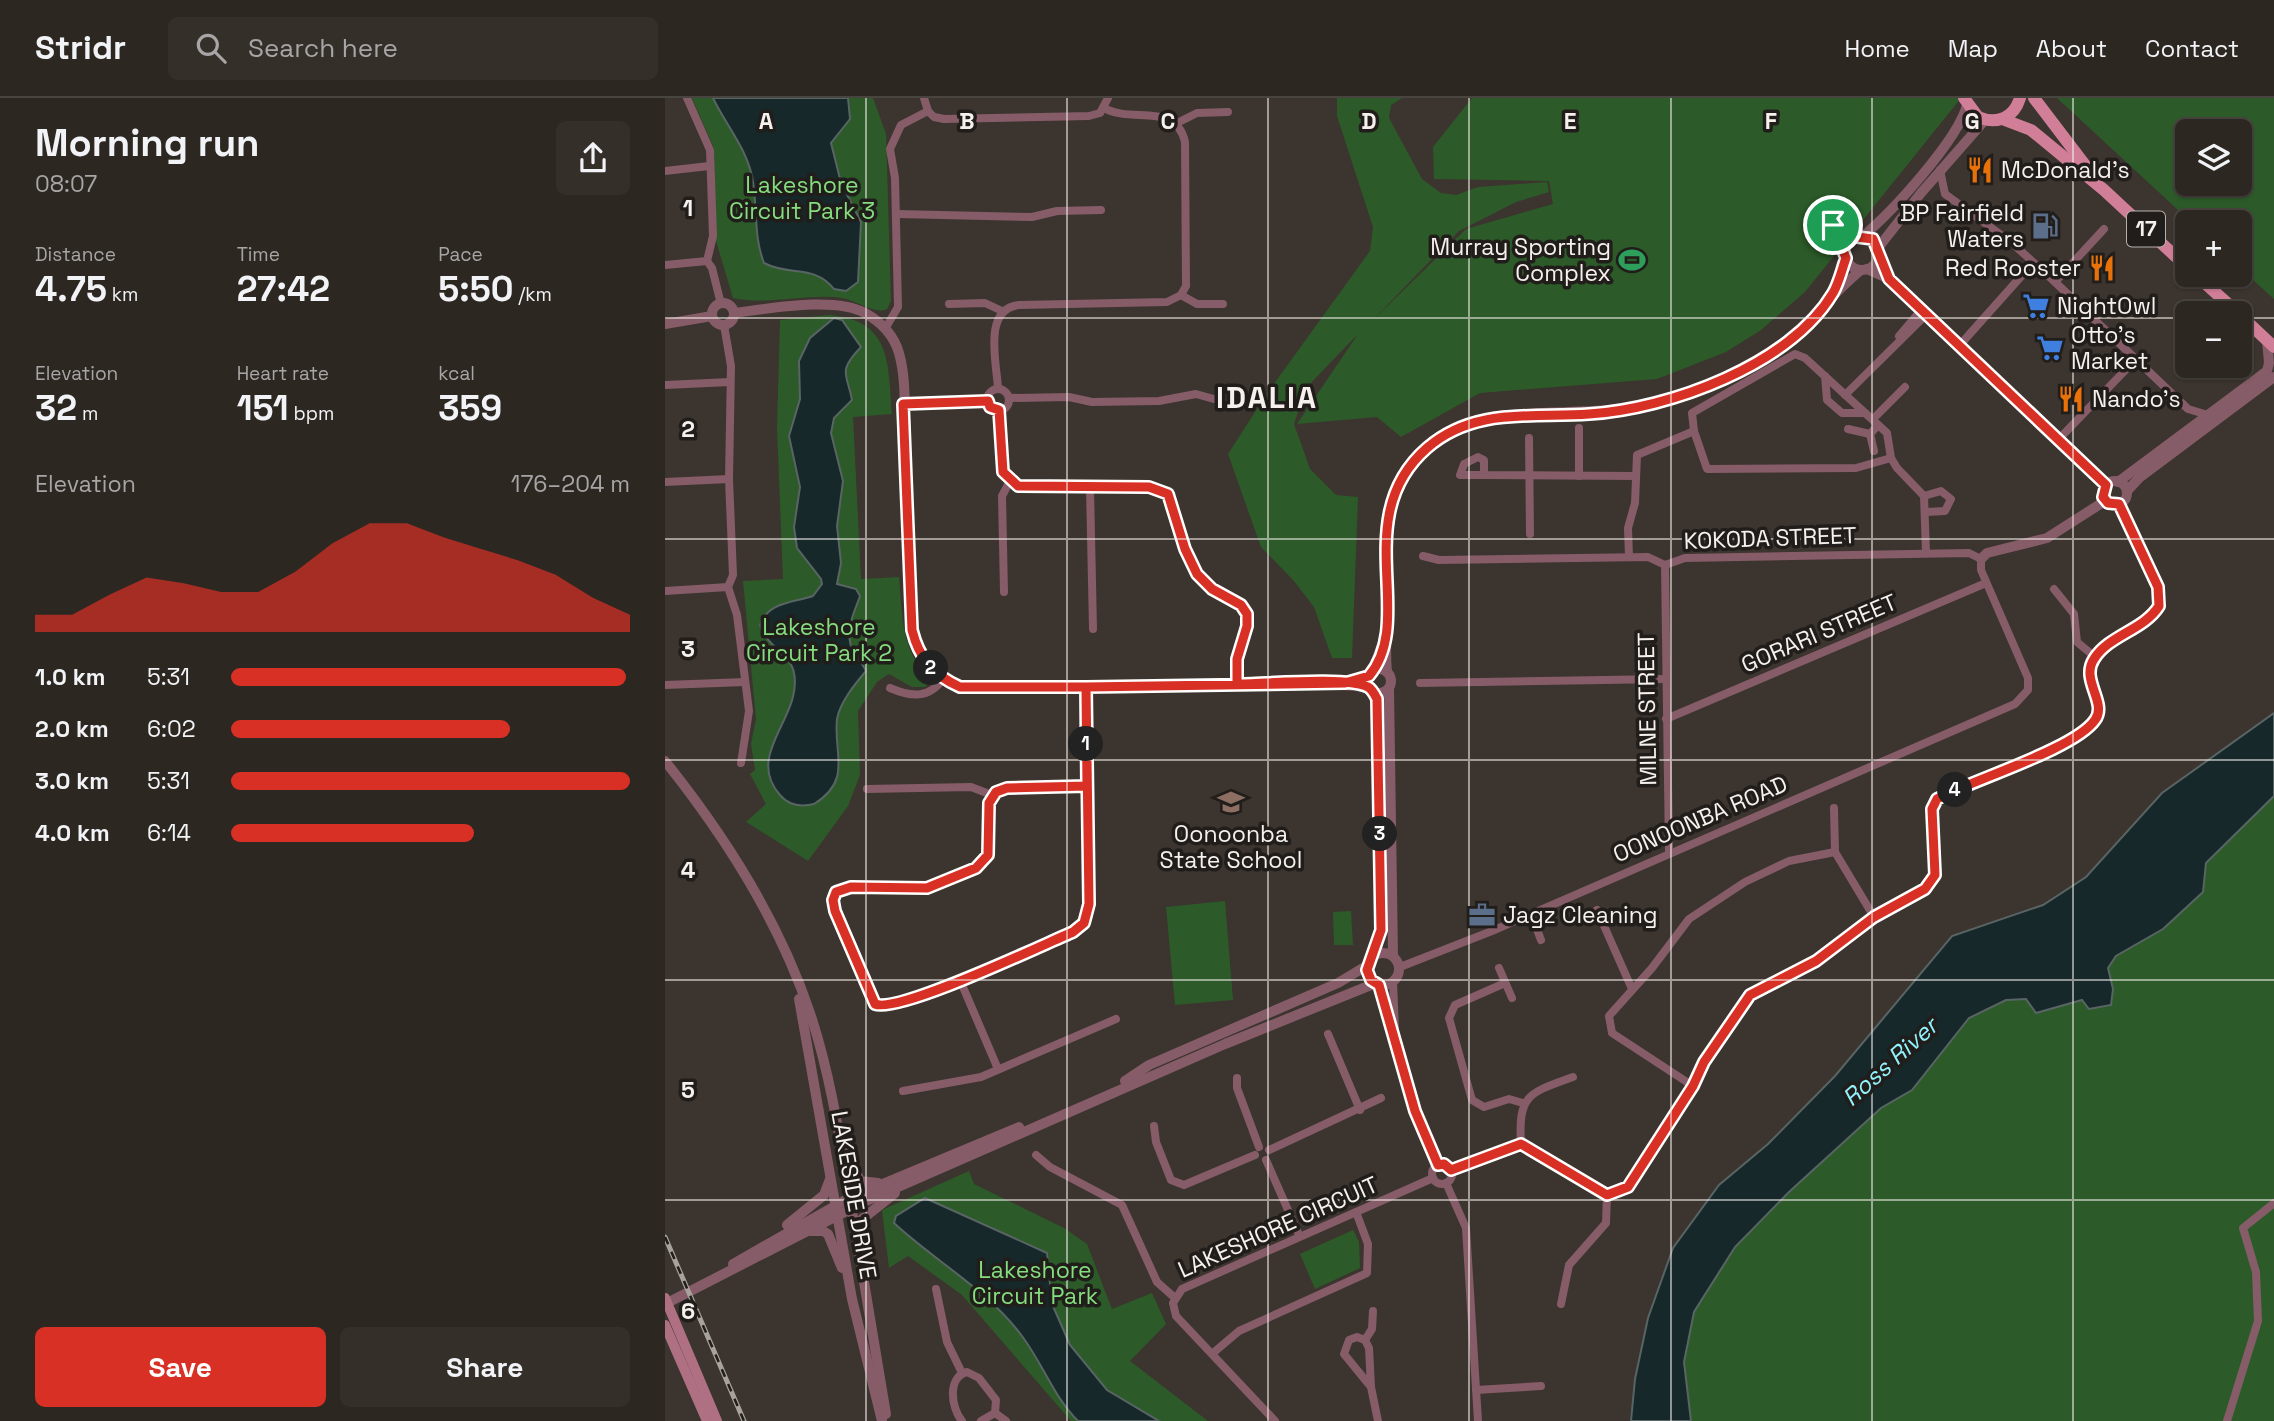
<!DOCTYPE html>
<meta charset="utf-8">
<style>
:root{--surface:#2d2722;--page:#352f2a;--text:#f1f3f6;--muted:#a7a5a5;--line:#484440;--accent:#d93025}
body{margin:0;font-family:"Space Grotesk",sans-serif;background:var(--page);color:var(--text);height:100vh;display:flex;flex-direction:column;font-size:26px;white-space:nowrap}
*{box-sizing:border-box;margin:0}
p{font-size:23px;color:var(--muted)}
.icon{flex:none;width:38px;height:38px;fill:none;stroke:currentColor;stroke-width:2;stroke-linecap:round;stroke-linejoin:round}
.map{position:relative;flex:1;overflow:hidden}
.side{display:flex;flex-direction:column;background:var(--surface);width:665px}
.side>*{flex:none}
.controls{position:absolute;left:1510px;top:21px;display:grid;gap:14px}
.controls a{display:grid;place-items:center;width:77px;height:77px;border-radius:10px;background:var(--surface);box-shadow:0 2px 5px #0004,0 0 0 2px var(--line);font-size:35px}
.pin{position:absolute;display:grid;place-items:center;width:60px;height:60px;color:#fff;margin:-30px;border:4px solid #fff;border-radius:50%;box-shadow:0 2px 7px #0007}
.km{position:absolute;width:35px;height:35px;margin:-18px;border-radius:50%;background:#222;color:#fff;font-size:19px;line-height:35px;text-align:center}
.round{display:grid;place-items:center;flex:none;width:74px;height:74px;border-radius:10px;background:var(--page)}
.head{display:flex;align-items:center;justify-content:space-between;height:119px;padding:0 35px}
h1{font-size:38px;font-weight:700;line-height:52px}
.stats{display:grid;grid-template-columns:repeat(3,1fr);gap:10px;height:119px;padding:7px 35px}
.stats div{display:grid;align-content:center}
.stats b{font-size:35px;font-weight:700}
.stats small{font-size:19px;font-weight:400}
.stats p{font-size:19px}
.chart{height:196px;padding:14px 35px}
.chart p{display:flex;justify-content:space-between}
.chart svg{width:100%;height:126px;margin-top:7px;fill:var(--accent);opacity:.7}
.cta{display:flex;gap:14px;margin-top:auto;padding:14px 35px}
.cta a{flex:1;height:80px;border-radius:10px;background:var(--accent);color:#fff;font-size:28px;font-weight:700;line-height:80px;text-align:center}
.cta a+a{background:var(--page);color:var(--text)}
ul{padding:0 35px;list-style:none;font-size:23px}
li{display:grid;grid-template-columns:112px 84px 1fr;align-items:center;height:52px}
li i{height:18px;border-radius:9px;background:var(--accent)}
header{display:flex;align-items:center;gap:42px;box-sizing:border-box;height:98px;padding:0 35px;background:var(--surface);border-bottom:2px solid var(--line)}
header strong{font-size:33px}
nav{display:flex;gap:38px;margin-inline-start:auto;font-size:24px}
.search{width:490px;height:63px;background:var(--page);display:flex;align-items:center;gap:18px;box-sizing:border-box;padding:0 24px;border-radius:10px;color:var(--muted);font-size:26px}
main{display:flex;flex:1;min-height:0}
.map>svg:first-child{display:block}
.green{fill:#2c5b29;fill-rule:evenodd}
.water{fill:#16282a;stroke:#596464;stroke-width:2}
.lines{fill:none;stroke-linecap:round;stroke-linejoin:round}
.minor{stroke:#855c68;stroke-width:8}
.tertiary{stroke:#855c68;stroke-width:10}
.secondary{stroke:#b07083;stroke-width:10}
.primary{stroke:#d17f98;stroke-width:12}
.rail-casing{stroke:#a8a29d;stroke-width:5}
.rail{stroke:#201d1a;stroke-width:2.5;stroke-dasharray:8;stroke-linecap:butt}
.route-casing{stroke:#fff;stroke-width:14}
.route{stroke:#d93025;stroke-width:9}
.grid{fill:none;stroke:#f6f1ed;stroke-width:2;stroke-opacity:0.55}
.labels{text-anchor:middle;stroke-width:7;stroke-linejoin:round;paint-order:stroke}
.shield{fill:#201d1a;stroke:#b6b1ae;stroke-width:2}
.shield-label{font-size:21px;font-weight:bold;fill:#f6f1ed}
.poi-label{font-size:23px;fill:#f6f1ed;stroke:#201d1a;text-anchor:start}
.park-label{font-size:23px;fill:#85dd7f;stroke:#201d1a}
.street-label{font-size:23px;fill:#f6f1ed;stroke:#201d1a}
.water-label{font-size:24px;font-style:italic;fill:#91f1fc;stroke:#201d1a}
.district-label{font-size:30px;font-weight:bold;letter-spacing:2px;fill:#f6f1ed;stroke:#201d1a}
.grid-label{font-size:23px;text-anchor:middle;font-weight:bold;fill:#f6f1ed;stroke:#201d1a;stroke-width:7;stroke-linejoin:round;paint-order:stroke}
</style>
<header>
<strong>Stridr</strong>
<div class="search"><svg class="icon" aria-label="search" viewBox="0 0 24 24"><circle cx="10" cy="10" r="6"/><path d="M15 15l6 6"/></svg>Search here</div>
<nav><a>Home</a><a>Map</a><a>About</a><a>Contact</a></nav>
</header>
<main>
<section class="side">
<div class="head"><div><h1>Morning run</h1><p>08:07</p></div><a class="round"><svg class="icon" aria-label="share" viewBox="0 0 24 24"><path d="M12 15V3M7 8l5-5 5 5M5 13v7h14v-7"/></svg></a></div>
<div class="stats">
<div><p>Distance</p><b>4.75<small> km</small></b></div>
<div><p>Time</p><b>27:42</b></div>
<div><p>Pace</p><b>5:50<small> /km</small></b></div>
</div>
<div class="stats">
<div><p>Elevation</p><b>32<small> m</small></b></div>
<div><p>Heart rate</p><b>151<small> bpm</small></b></div>
<div><p>kcal</p><b>359</b></div>
</div>
<div class="chart"><p><span>Elevation</span>176–204 m</p>
<svg viewBox="0 0 160 44" preserveAspectRatio="none"><path d="M0 44V38L10 38L20 31L30 25L40 27L50 30L60 30L70 23L80 13L90 6L100 6L110 11L120 15L130 19L140 24L150 32L160 38V44z"/></svg>
</div>
<ul>
<li><b>1.0 km</b>5:31<i style="width:99%"></i></li>
<li><b>2.0 km</b>6:02<i style="width:70%"></i></li>
<li><b>3.0 km</b>5:31<i style="width:100%"></i></li>
<li><b>4.0 km</b>6:14<i style="width:61%"></i></li>
</ul>
<div class="cta"><a>Save</a><a>Share</a></div>
</section>
<div class="map">
<svg width="1609" height="1323" viewBox="0 0 1609 1323">
<rect width="100%" height="100%" fill="#3c342e"/>
<g class="green">
<path d="M27,0H208L221,36L226,203L222,211C211,217 190,202 177,200C141,195 103,208 68,200L51,143L49,50Z"/>
<polygon points="672,0 737,0 726,7 724,20 757,81 776,95 791,97 813,89 882,84 884,94 851,104 794,133 706,224 801,131 888,106 884,83 769,81 768,49 807,0 1296,0 1140,194 1096,232 1061,254 992,281 815,295 736,339 712,319 632,326 693,236 642,289 629,326 645,371 671,397 693,399 687,560 667,560 649,509 629,483 596,449 563,356 603,294 705,153 708,129 672,18"/>
<path d="M1392,0H1609V201L1575,170V124H1526ZM1522,33H1575V86H1522Z"/>
<path d="M164,217C227,222 223,266 227,316L188,319L196,481L234,479C238,521 235,550 266,583L260,589H247L224,576L212,584L193,613L195,677L183,708L143,763L81,724L101,706L85,676L90,672L86,646L91,621L78,483L118,481L112,330L115,222Z"/>
<polygon points="1609,698 1609,1323 1026,1323 1019,1264 1029,1213 1070,1149 1124,1094 1216,1010 1247,992 1304,920 1341,902 1361,901 1371,915 1448,891 1443,870 1451,858 1498,831 1541,765"/>
<polygon points="560,803 568,902 510,907 501,809"/>
<polygon points="686,813 688,847 669,847 668,814"/>
<polygon points="304,1073 309,1086 399,1130 422,1146 447,1211 487,1195 501,1226 465,1263 543,1323 406,1323 297,1197 243,1158 224,1170 217,1112"/>
<polygon points="688,1132 694,1144 695,1170 650,1191 635,1156"/>
</g>
<g class="water">
<path d="M48,0H183L185,21L166,45L176,85L196,124L193,184L181,193L169,191C149,166 126,179 99,165C88,137 93,108 87,78C80,48 61,27 48,0Z"/>
<path d="M169,220L177,222L196,249C172,274 182,275 187,302L169,320L166,335L178,383L172,428L176,465L172,486L191,491L195,498C188,518 179,532 188,554C192,561 198,566 201,573C190,586 175,604 172,621C168,655 188,682 149,706C136,709 124,708 115,697C79,656 138,619 129,575C126,556 101,548 95,527C103,504 127,505 148,498L157,486L156,481L132,450L129,429L135,389L124,338L135,301L134,263L145,240Z"/>
<polygon points="1609,615 1609,698 1541,765 1538,794 1498,831 1451,858 1443,870 1448,891 1446,907 1424,911 1417,902 1371,915 1361,901 1341,902 1304,920 1247,992 1216,1010 1124,1094 1070,1149 1029,1214 1019,1264 1026,1323 966,1323 970,1281 983,1220 1008,1150 1054,1087 1103,1046 1170,978 1287,838 1378,807 1421,779 1497,695"/>
<path d="M260,1100L382,1155L387,1206L405,1247L442,1292L494,1323H413C388,1298 378,1266 357,1238C323,1192 271,1164 229,1125L231,1118Z"/>
</g>
<g class="lines">
<g class="minor">
<polyline points="22,0 45,52 48,138 42,163"/>
<polyline points="259,0 263,13"/>
<polyline points="512,25 532,15 563,14"/>
<polyline points="1275,72 1280,96 1347,145 1390,184 1523,311 1543,317"/>
<polyline points="0,73 44,68"/>
<polyline points="232,116 367,119 392,113 436,112"/>
<polyline points="1161,121 1175,132 1192,139"/>
<polyline points="1168,127 1181,154"/>
<polyline points="42,163 47,170 56,206"/>
<polyline points="0,167 42,163"/>
<polyline points="1390,184 1439,131"/>
<polyline points="516,197 532,206 558,206"/>
<polyline points="284,206 320,205 337,213"/>
<polyline points="59,227 66,268 64,381 68,477 63,489"/>
<polyline points="220,231 233,209 230,80 225,51 236,27 263,13 269,19 279,21 424,18 435,15 443,0"/>
<polyline points="1234,238 1257,211"/>
<polyline points="1294,248 1368,165"/>
<polyline points="1160,278 1162,302 1177,315 1200,315"/>
<polyline points="0,287 65,284"/>
<path d="M333,291C332,266 317,211 354,207L502,204L516,197L521,188L520,44C511,3 467,26 439,10"/>
<circle cx="333" cy="302" r="11"/>
<polyline points="1180,297 1262,216"/>
<polyline points="344,300 404,299 427,304 494,303 531,296 556,303"/>
<polyline points="238,306 323,303"/>
<path d="M334,312C335,338 329,373 353,388L484,389L503,395L520,451L532,476L547,491L576,507L582,516V528L572,561V586"/>
<polyline points="1208,321 1240,289"/>
<polyline points="914,330 914,378"/>
<polyline points="1183,331 1205,336"/>
<polyline points="1029,333 1042,371 1191,370 1226,360"/>
<polyline points="864,340 865,436"/>
<polyline points="1393,342 1471,261"/>
<polyline points="1209,353 1205,336 1213,327"/>
<polyline points="819,377 819,362 813,359 799,366 795,377 819,377 970,378"/>
<polyline points="0,384 64,381"/>
<polyline points="425,390 428,531"/>
<polyline points="1259,398 1276,393 1286,401 1280,413 1261,414"/>
<polyline points="758,458 774,462 983,459 1000,467"/>
<polyline points="964,459 963,430 970,405 972,357 1029,333 1027,315 1130,256 1140,260 1222,335 1226,360 1232,370 1259,398 1261,455"/>
<polyline points="1000,467 1004,755"/>
<polyline points="63,489 72,517 84,613 76,665"/>
<polyline points="1389,491 1409,516 1412,544 1430,559"/>
<polyline points="0,493 63,489"/>
<polyline points="339,494 337,398 345,383"/>
<polyline points="755,585 1001,581"/>
<polyline points="0,587 80,584"/>
<path d="M420,589L424,806L419,825L408,834C377,847 233,916 210,906L170,813L168,802L171,794C191,781 228,794 251,792C266,790 306,775 317,765C337,747 312,712 331,694L342,690L422,688"/>
<path d="M225,590C246,599 264,601 278,581"/>
<polyline points="1001,621 1321,485"/>
<polyline points="202,691 306,689 327,697"/>
<polyline points="1169,710 1170,754 1209,819"/>
<polyline points="932,812 967,891"/>
<polyline points="866,816 876,842"/>
<polyline points="735,869 827,833 1350,606 1363,592 1363,580 1316,472 1316,461 1304,455 1020,460 1000,467"/>
<polyline points="834,870 847,900"/>
<polyline points="295,882 333,971"/>
<polyline points="728,884 730,930"/>
<polyline points="840,885 790,907 784,920 807,1002 819,1009 844,1001 858,1005"/>
<polyline points="714,887 750,1013 773,1067"/>
<polyline points="663,936 695,1012"/>
<polyline points="572,980 572,990 594,1049"/>
<polyline points="1028,988 947,935 944,918 987,870 1024,821 1080,784 1124,763 1170,754"/>
<polyline points="238,993 316,979 451,921"/>
<polyline points="489,1028 491,1044 506,1082 519,1087 590,1057"/>
<path d="M856,1046C853,996 864,995 908,979"/>
<polyline points="604,1052 716,1000"/>
<polyline points="371,1057 385,1069 457,1107 492,1184 510,1200"/>
<polyline points="601,1062 634,1137"/>
<circle cx="777" cy="1076" r="10"/>
<path d="M786,1072L856,1046L942,1097L953,1095L963,1089L1028,988L1039,964L1085,897L1151,863L1209,819L1260,791L1270,777L1267,711L1272,701C1304,684 1416,648 1431,621C1443,602 1410,581 1433,555C1451,535 1491,529 1495,499L1454,406"/>
<polyline points="781,1085 801,1130 813,1323"/>
<polyline points="271,1191 282,1244 297,1275"/>
<polyline points="896,1206 904,1167 941,1125 942,1097"/>
<polyline points="700,1242 707,1231 708,1213"/>
<polyline points="548,1255 574,1233 702,1175 703,1146 691,1114"/>
<polyline points="706,1289 679,1256 684,1242 692,1239 700,1242 704,1250 706,1289 713,1323"/>
<polyline points="811,1292 876,1288"/>
<polyline points="330,1315 341,1323"/>
<path d="M297,1323C286,1310 282,1279 302,1274L314,1280L331,1302L330,1315L316,1323"/>
<polyline points="610,1323 511,1218 508,1205 517,1191 768,1080"/>
<polyline points="1562,1323 1593,1223 1591,1174 1578,1130 1609,1105"/>
</g>
<g class="tertiary">
<path d="M1198,138C1227,114 1293,42 1302,7"/>
<circle cx="1197" cy="155" r="17"/>
<polyline points="1213,150 1256,95 1320,22"/>
<polyline points="1202,171 1224,181 1441,387"/>
<polyline points="1169,194 1181,160"/>
<circle cx="58" cy="216" r="11"/>
<path d="M69,215C103,211 169,198 200,215C216,224 229,238 234,255C242,283 239,317 240,345C243,408 245,470 248,532C255,564 274,584 307,591L652,585L703,589"/>
<polyline points="0,226 47,218"/>
<circle cx="1450" cy="395" r="12"/>
<polyline points="1453,384 1602,273 1604,265 1602,242"/>
<polyline points="1462,393 1474,380 1609,279"/>
<polyline points="1316,461 1322,455 1382,440 1440,403"/>
<circle cx="714" cy="583" r="12"/>
<polyline points="707,574 718,544"/>
<path d="M722,574C720,553 722,532 721,510C720,449 715,386 769,345C785,332 805,322 826,319C893,310 948,320 1016,299C1058,287 1099,263 1131,234C1154,214 1173,191 1196,172"/>
<polyline points="724,591 728,857"/>
<path d="M0,663C60,738 114,822 145,915C170,990 179,1071 193,1148"/>
<circle cx="718" cy="871" r="16"/>
<polyline points="708,858 716,824 712,601 708,594"/>
<polyline points="134,901 187,1201 217,1323"/>
<polyline points="460,983 484,967 673,885 703,867"/>
<polyline points="182,1054 195,1083 213,1085"/>
<polyline points="122,1127 159,1097 165,1081"/>
<polyline points="146,1133 158,1133 163,1136 177,1170"/>
<polyline points="68,1166 184,1100 354,1029"/>
<polyline points="0,1206 199,1104 560,946 711,885"/>
<polyline points="221,1316 193,1148 196,1122 230,1095"/>
</g>
<g class="secondary">
<polyline points="0,1200 52,1323"/>
<polyline points="0,1227 42,1323"/>
</g>
<g class="primary">
<path d="M1299,0L1313,19C1332,27 1349,20 1355,0"/>
<polyline points="1369,0 1426,75"/>
<polyline points="1337,21 1366,32 1439,92 1522,169"/>
<polyline points="1531,177 1573,215"/>
<polyline points="1575,217 1609,249"/>
</g>
<g class="rail-casing">
<polyline id="rail" points="0,1139 79,1323"/>
</g>
<use href="#rail" class="rail"/>
</g>
<g class="lines">
<g class="route-casing">
<path id="route" d="M1168,127L1181,160C1177,171 1174,185 1168,195C1125,267 1004,311 924,316C867,320 809,309 762,350C683,419 752,521 704,578L680,585L421,589L424,806L419,825L408,834C377,847 233,916 210,906L170,813L168,802L171,794L186,789L262,790L311,770L323,757L324,705L331,694L342,690L422,688L421,589H295C268,577 254,560 247,532L238,306L323,303L325,309L334,312L338,374L353,388L484,389L503,396L520,451L532,476L547,491L576,507L582,516V528L572,561V586C599,586 682,578 703,589C707,591 710,597 712,601L716,832L702,872L706,882L714,887L750,1013L773,1067L779,1066L786,1072L856,1046L942,1097L963,1089L1028,988L1039,964L1085,897L1151,863L1209,819L1260,791L1270,777L1267,711L1272,701C1307,682 1410,651 1430,622C1443,605 1415,582 1429,561C1444,537 1479,532 1494,508L1493,489L1454,406L1443,405L1438,399L1441,387L1224,181L1208,141L1192,139L1168,127"/>
</g>
<use href="#route" class="route"/>
</g>
<path class="grid" d="M201,0V1323M402,0V1323M603,0V1323M804,0V1323M1006,0V1323M1207,0V1323M1408,0V1323M0,220H1522M1575,220H1609M0,441H1609M0,662H1609M0,882H1609M0,1102H1609"/>
<defs>
<g id="restaurant-bare" transform="scale(2.1)"><path d="M-5-6h1v4h1v-4h1v4h1v-4h1v5L-1.5 .5V6h-2V.5L-5-1ZM5-6V6H3V1.5H1.5Q1.5-4 5-6Z" fill="#e8710a" stroke="#201d1a" stroke-width="2.5" paint-order="stroke"/></g>
<g id="fuel-bare" transform="scale(2.1)"><path d="M-5.5-6h7V0h2V4h1.3V-2.5L3-4.5l.8-.8L6-3V5H2.5V1h-1V6h-7ZM-4.2-4.7v3.2H.2V-4.7Z" fill="#5c6f8a" stroke="#201d1a" stroke-width="2.5" paint-order="stroke"/></g>
<g id="stadium-bare" transform="scale(2.1)"><path d="M0-5a6.5 5 0 1 0 0 10a6.5 5 0 1 0 0-10ZM-3.5-1.8h7v3.6h-7Z" fill="#2e9e5b" stroke="#201d1a" stroke-width="2.5" paint-order="stroke"/></g>
<g id="supermarket-bare" transform="scale(2.1)"><path d="M-6-5.5h2.5l.6 2H6L4.5 2H-2.5L-4.4-4H-6ZM-1.5 3.2a1.3 1.3 0 1 0 .1 0ZM3 3.2a1.3 1.3 0 1 0 .1 0Z" fill="#3f7fe0" stroke="#201d1a" stroke-width="2.5" paint-order="stroke"/></g>
<g id="school-bare" transform="scale(2.1)"><path d="M0-5L7-2L0 1L-7-2ZM-4 1L0 2.5L4 1V4Q0 6-4 4Z" fill="#8d6e63" stroke="#201d1a" stroke-width="2.5" paint-order="stroke"/></g>
<g id="office-bare" transform="scale(2.1)"><path d="M-6-3h4V-5.5h4V-3h4V5H-6ZM-1-4.5V-3h2v-1.5ZM-6 0V1H6V0Z" fill="#5c6f8a" stroke="#201d1a" stroke-width="2.5" paint-order="stroke"/></g>
</defs>
<g fill-rule="evenodd">
<use href="#restaurant-bare" x="1315" y="72"/>
<use href="#fuel-bare" x="1380" y="128"/>
<use href="#stadium-bare" x="967" y="162"/>
<use href="#restaurant-bare" x="1437" y="170"/>
<use href="#supermarket-bare" x="1371" y="208"/>
<use href="#supermarket-bare" x="1385" y="250"/>
<use href="#restaurant-bare" x="1406" y="301"/>
<use href="#school-bare" x="566" y="704"/>
<use href="#office-bare" x="817" y="817"/>
</g>
<g class="labels">
<rect class="shield" x="1462" y="113.5" width="38" height="35" rx="5"/>
<g class="shield-label">
<text x="1481" y="138">17</text>
</g>
<g class="poi-label">
<text x="1336" y="80">McDonald's</text>
<text x="1359" y="123" text-anchor="end">BP Fairfield<tspan x="1359" dy="26">Waters</tspan></text>
<text x="946" y="157" text-anchor="end">Murray Sporting<tspan x="946" dy="26">Complex</tspan></text>
<text x="1416" y="178" text-anchor="end">Red Rooster</text>
<text x="1392" y="216">NightOwl</text>
<text x="1406" y="245">Otto’s<tspan x="1406" dy="26">Market</tspan></text>
<text x="1427" y="309">Nando's</text>
<text x="566" y="744" text-anchor="middle">Oonoonba<tspan x="566" dy="26">State School</tspan></text>
<text x="838" y="825">Jagz Cleaning</text>
</g>
<g class="park-label">
<text x="137" y="95">Lakeshore<tspan x="137" dy="26">Circuit Park 3</tspan></text>
<text x="154" y="537">Lakeshore<tspan x="154" dy="26">Circuit Park 2</tspan></text>
<text x="370" y="1180">Lakeshore<tspan x="370" dy="26">Circuit Park</tspan></text>
</g>
<g class="street-label">
<text transform="translate(1105 440) rotate(-2)" y="8">KOKODA STREET</text>
<text transform="translate(1154 535) rotate(-23)" y="8">GORARI STREET</text>
<text transform="translate(982 611) rotate(-91)" y="8">MILNE STREET</text>
<text transform="translate(1035 721) rotate(-23)" y="8">OONOONBA ROAD</text>
<text transform="translate(189 1097) rotate(80)" y="8">LAKESIDE DRIVE</text>
<text transform="translate(613 1129) rotate(-24)" y="8">LAKESHORE CIRCUIT</text>
</g>
<g class="water-label">
<text transform="translate(1225 964) rotate(-42)" y="8">Ross River</text>
</g>
<g class="district-label">
<text x="602" y="310">IDALIA</text>
</g>
</g>
<g class="grid-label">
<text x="101" y="31">A</text>
<text x="302" y="31">B</text>
<text x="503" y="31">C</text>
<text x="704" y="31">D</text>
<text x="905" y="31">E</text>
<text x="1106" y="31">F</text>
<text x="1307" y="31">G</text>
<text x="23" y="118">1</text>
<text x="23" y="339">2</text>
<text x="23" y="559">3</text>
<text x="23" y="780">4</text>
<text x="23" y="1000">5</text>
<text x="23" y="1221">6</text>
</g>
</svg>
<div class="controls">
<a><svg class="icon" aria-label="layers" viewBox="0 0 24 24"><path d="M12 4l9 5-9 5-9-5zM3 14l9 5 9-5"/></svg></a>
<a>+</a>
<a>−</a>
</div>
<div class="pin" style="left:1168px;top:127px;background:#1e9e55"><svg class="icon" aria-label="arrive" viewBox="0 0 24 24"><path d="M6 21V4h12l-3 4 3 4H6"/></svg></div>
<b class="km" style="left:421px;top:646px">1</b>
<b class="km" style="left:266px;top:570px">2</b>
<b class="km" style="left:715px;top:736px">3</b>
<b class="km" style="left:1290px;top:692px">4</b>
</div>
</main>
